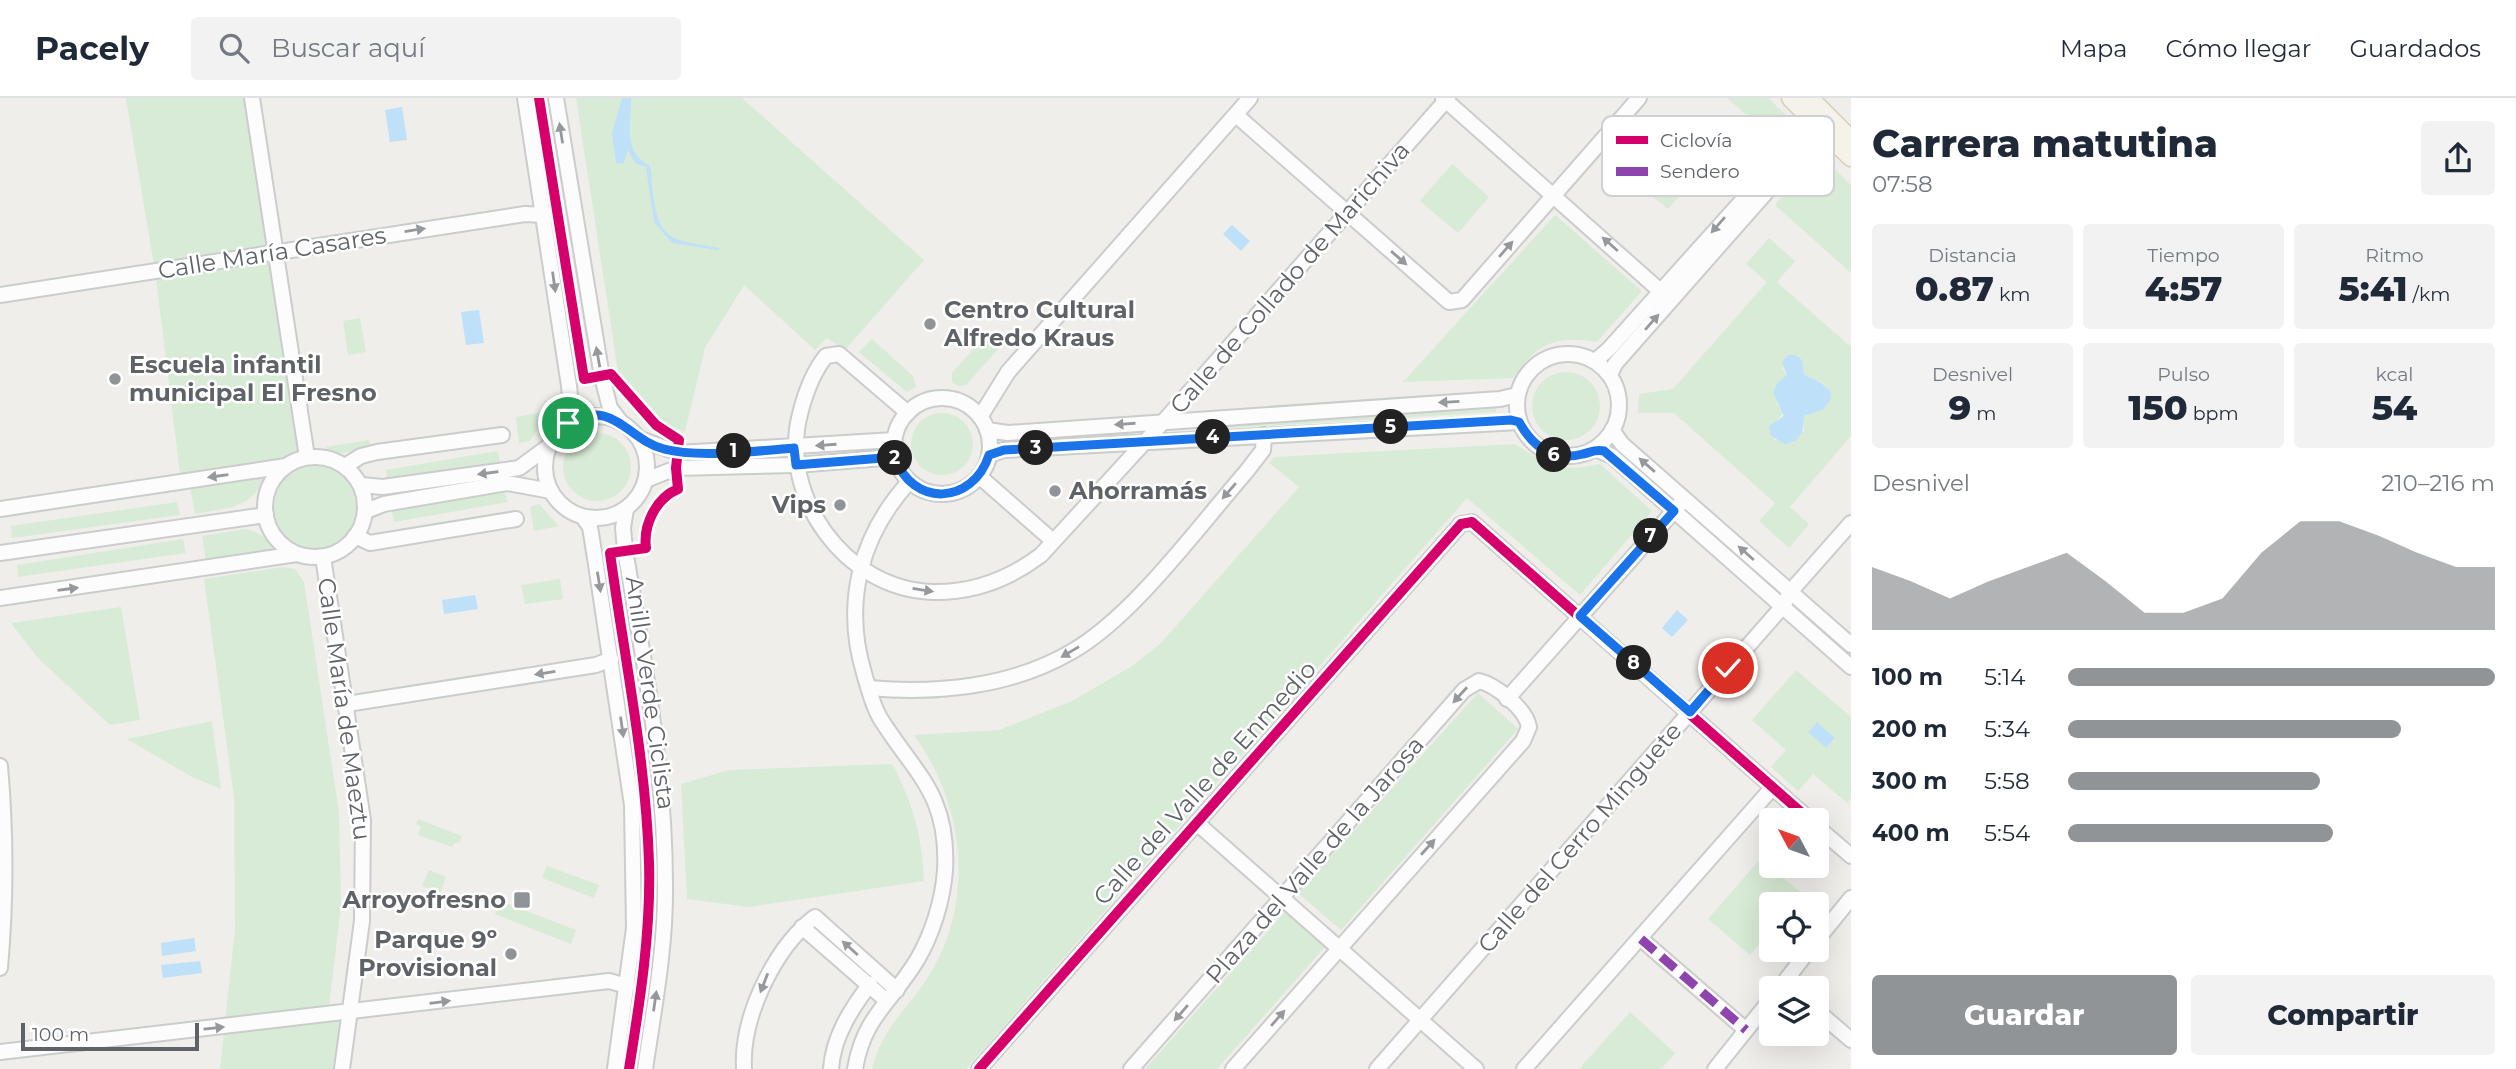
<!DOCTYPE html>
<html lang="es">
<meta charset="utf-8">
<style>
:root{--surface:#fff;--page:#f2f2f3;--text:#1f2937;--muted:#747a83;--line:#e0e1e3;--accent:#919496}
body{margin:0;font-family:Montserrat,sans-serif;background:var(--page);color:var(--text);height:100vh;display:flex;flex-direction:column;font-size:26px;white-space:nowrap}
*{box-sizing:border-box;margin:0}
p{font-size:23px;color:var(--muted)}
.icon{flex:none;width:38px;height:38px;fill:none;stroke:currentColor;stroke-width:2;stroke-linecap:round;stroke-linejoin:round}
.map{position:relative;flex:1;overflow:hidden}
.side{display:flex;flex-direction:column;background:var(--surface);width:665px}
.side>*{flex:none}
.needle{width:46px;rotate:311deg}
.fabs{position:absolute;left:1759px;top:710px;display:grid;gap:14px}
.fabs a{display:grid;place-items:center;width:70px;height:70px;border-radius:7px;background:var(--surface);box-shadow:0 7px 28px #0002;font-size:35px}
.scale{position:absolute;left:21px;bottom:18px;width:178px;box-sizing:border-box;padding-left:7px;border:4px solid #5f6368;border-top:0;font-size:19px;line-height:24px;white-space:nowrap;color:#5f6368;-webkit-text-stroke:5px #fff;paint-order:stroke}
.pin{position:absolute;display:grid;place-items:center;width:60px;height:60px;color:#fff;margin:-30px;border:4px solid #fff;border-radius:50%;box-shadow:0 2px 7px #0007}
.km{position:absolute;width:35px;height:35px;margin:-18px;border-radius:50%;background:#222;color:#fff;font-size:19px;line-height:35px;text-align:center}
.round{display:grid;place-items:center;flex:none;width:74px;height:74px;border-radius:7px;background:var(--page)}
.head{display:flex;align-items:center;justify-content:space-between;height:119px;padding:0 21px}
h1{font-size:38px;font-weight:800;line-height:52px}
.stats{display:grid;grid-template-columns:repeat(3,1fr);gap:10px;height:119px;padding:7px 21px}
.stats div{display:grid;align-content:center;border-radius:7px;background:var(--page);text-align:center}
.stats b{font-size:35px;font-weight:800}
.stats small{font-size:19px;font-weight:400}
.stats p{font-size:19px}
.chart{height:196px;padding:14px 21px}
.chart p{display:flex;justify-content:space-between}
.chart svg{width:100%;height:126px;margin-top:7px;fill:var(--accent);opacity:.7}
.cta{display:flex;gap:14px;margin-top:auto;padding:14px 21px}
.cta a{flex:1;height:80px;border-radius:7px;background:var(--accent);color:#fff;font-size:28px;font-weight:800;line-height:80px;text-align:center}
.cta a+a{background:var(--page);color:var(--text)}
ul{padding:0 21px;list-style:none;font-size:23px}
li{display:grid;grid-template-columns:112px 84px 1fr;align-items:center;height:52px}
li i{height:18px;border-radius:9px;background:var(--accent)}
header{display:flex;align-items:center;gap:42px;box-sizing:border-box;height:98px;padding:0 35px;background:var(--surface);border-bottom:2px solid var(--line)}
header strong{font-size:33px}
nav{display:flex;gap:38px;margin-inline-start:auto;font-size:24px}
.search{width:490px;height:63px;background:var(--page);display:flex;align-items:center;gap:18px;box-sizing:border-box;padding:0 24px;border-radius:7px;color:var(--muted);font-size:26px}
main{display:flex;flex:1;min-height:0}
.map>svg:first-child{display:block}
.green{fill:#d8ebd6;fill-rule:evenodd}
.water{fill:#bfe0f9}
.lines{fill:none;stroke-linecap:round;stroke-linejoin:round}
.minor-casing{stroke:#cbcccc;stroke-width:18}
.major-casing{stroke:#d7ceb8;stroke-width:21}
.minor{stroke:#fdfcfc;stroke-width:14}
.major{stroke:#f4f2e9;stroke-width:18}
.quiet{stroke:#8e44ad;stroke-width:9;stroke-dasharray:18 9;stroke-linecap:butt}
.cycleway-casing{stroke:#fff;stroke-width:15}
.cycleway{stroke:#d6006c;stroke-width:10}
.oneway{fill:#96999c}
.route-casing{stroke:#fff;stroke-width:14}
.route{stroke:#1a73e8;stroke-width:9}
.poi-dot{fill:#919496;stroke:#fff;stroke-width:2.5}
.labels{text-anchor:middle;stroke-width:5;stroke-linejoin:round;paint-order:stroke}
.street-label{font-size:24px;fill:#5f6368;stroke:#fff}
.poi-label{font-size:24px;font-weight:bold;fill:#5f6368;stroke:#fff;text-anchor:start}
.key{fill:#fff;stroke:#cfd0d2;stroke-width:2}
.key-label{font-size:19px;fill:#5f6368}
</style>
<header>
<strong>Pacely</strong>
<div class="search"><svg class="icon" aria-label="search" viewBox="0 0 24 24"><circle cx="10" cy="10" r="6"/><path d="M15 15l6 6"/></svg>Buscar aquí</div>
<nav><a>Mapa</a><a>Cómo llegar</a><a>Guardados</a></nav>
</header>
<main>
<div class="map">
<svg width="1851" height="971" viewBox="0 0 1851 971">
<rect width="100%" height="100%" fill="#efeeea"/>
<g class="green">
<polygon points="126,0 252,0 307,359 286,368 181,383 155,173"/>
<polygon points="576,0 742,0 924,162 845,252 827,240 815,252 744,187 705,250 685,334 663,326 619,280"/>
<polygon points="1727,0 1768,0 1791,22 1774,41"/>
<polygon points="1651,51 1691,85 1668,111 1628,78"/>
<polygon points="1819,55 1851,87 1851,175 1775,107"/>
<polygon points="1452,66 1489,99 1458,135 1420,103"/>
<path d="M1555,117L1642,193L1597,244C1554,237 1537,246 1513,280L1403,284Z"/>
<path d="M1769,140L1795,163L1777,184L1851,249V338L1790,409L1809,426L1789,450L1759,423L1775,405L1674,315H1638L1639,296L1673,291L1767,184L1746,166ZM1802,262L1804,276C1818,286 1835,281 1826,309L1802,319L1804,332L1799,339L1775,342L1769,333L1784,314L1777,306L1778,284L1787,277L1782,270Z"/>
<polygon points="360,220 366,254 348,257 343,223"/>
<polygon points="986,237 1000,249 966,287 958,288 952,284 952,275"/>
<polygon points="872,241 913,278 916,289 907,294 859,254"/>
<circle cx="1566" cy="308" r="34"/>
<polygon points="1496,310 1496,314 1216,331 1216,326"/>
<polygon points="543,314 545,320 530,343 519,345 516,319"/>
<circle cx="942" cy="346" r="31"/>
<polygon points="1136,332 1134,337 1016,344 1016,339"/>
<circle cx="597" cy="369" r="34"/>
<polygon points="369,342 370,350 336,356 325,349"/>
<path d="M1515,346C1548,367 1559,375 1600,366L1652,413L1580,497L1467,400L966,971H872C884,924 911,910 933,871C975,797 963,705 914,637L999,632L1072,603L1132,568L1160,546L1299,389L1269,365L1274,359Z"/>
<polygon points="498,353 500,366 387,384 386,372"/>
<circle cx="315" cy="409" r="41"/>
<path d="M264,378C255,411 224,410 195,416L190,389Z"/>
<polygon points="504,392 508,404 394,424 391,411"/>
<polygon points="177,404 180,417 12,440 11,428"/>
<polygon points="539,406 559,428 534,433 530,409"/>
<path d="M245,431C257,433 269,440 272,453L206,462L202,438Z"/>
<polygon points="183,441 186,455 18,479 17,467"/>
<polygon points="283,469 295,471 304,484 339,714 341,808 328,917 351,915 342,971 220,971 235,831 234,699 204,481"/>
<polygon points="560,481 563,501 525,506 521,487"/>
<polygon points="121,509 140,622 110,627 38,560 11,525"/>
<polygon points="1796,572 1851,619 1851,700 1847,705 1813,676 1798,693 1771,669 1786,652 1752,622"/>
<polygon points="1478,595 1518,631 1341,832 1298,795"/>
<polygon points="212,623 221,691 192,679 127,641"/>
<path d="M892,666C913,704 922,739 924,783L749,809L687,801L681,686L729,672Z"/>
<polygon points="418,721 462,738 459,745 454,745 452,749 418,737 421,729 416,726"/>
<polygon points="1761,760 1802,796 1793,807 1771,807 1771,833 1750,857 1708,821"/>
<polygon points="547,768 599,787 594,800 542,780"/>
<polygon points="429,772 446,779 440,795 422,788"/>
<polygon points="500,803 576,832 571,846 495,816"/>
<polygon points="1285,814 1325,849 1217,971 1145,971"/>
<polygon points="1630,914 1675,955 1661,971 1579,971"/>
</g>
<g class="water">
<path d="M622,0H631C631,25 623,55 649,67C653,76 651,80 652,88C658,144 669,141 720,150L718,152L672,145L654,124L646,69L635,65L628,52L623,66L616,65L612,35Z"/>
<polygon points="402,9 407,42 390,44 385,12"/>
<polygon points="1232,127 1250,143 1241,153 1223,136"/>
<polygon points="479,212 484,245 466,247 461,214"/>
<path d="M1788,257H1795L1802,262L1804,276C1812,282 1847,290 1822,312L1804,318L1802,335L1795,343L1785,346L1771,338L1769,328L1784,318L1773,294L1778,284L1787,277L1782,264Z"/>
<polygon points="475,497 478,511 444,516 442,502"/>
<polygon points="1677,512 1688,522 1672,539 1662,530"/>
<polygon points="1817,624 1835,640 1826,650 1808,634"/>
<polygon points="194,840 196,853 162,858 161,845"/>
<polygon points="200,863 202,875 163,880 161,867"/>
</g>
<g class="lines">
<g class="minor-casing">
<g id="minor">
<polyline points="252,0 307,359"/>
<polyline points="525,0 569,288 571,308 568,325"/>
<polyline points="556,0 602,279 610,310 620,323"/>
<polyline points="1443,0 1667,199"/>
<polyline points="1236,17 1449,204 1462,202 1639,0"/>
<polyline points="0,197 525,116 545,117"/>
<circle cx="1568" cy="307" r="51"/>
<polyline points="1595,263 1609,251 1819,17"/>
<polyline points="1610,277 1615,266 1828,24"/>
<circle cx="942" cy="348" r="48"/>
<path d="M908,315L839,256L826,258C813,274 805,296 800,316C779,397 844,491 932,494C973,495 1008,482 1041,457L1164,323L1448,0"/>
<circle cx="596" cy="369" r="51"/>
<polyline points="980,319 1008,274 1250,0"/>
<polyline points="987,332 1008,335 1500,301 1517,297"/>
<polyline points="1612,332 1622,346 1851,547"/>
<polyline points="640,341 679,355 894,342"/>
<polyline points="1595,351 1612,358 1851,569"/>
<polyline points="989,357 1004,352 1519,324"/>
<circle cx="315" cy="409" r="50"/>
<polyline points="345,368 361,358 377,354 502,337"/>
<polyline points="979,378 1053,443"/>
<polyline points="646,382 676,370 796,367 895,359"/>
<polyline points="361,387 383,389 519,370 549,348"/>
<polyline points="0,411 286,368"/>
<path d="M626,411L623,430L625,452C644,562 665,674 665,786C666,848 654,910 645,971"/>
<polyline points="366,413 384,406 507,385 551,393"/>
<polyline points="583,419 590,429 595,460 632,707 634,830 615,971"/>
<polyline points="355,438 370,445 516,421"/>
<polyline points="0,455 266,417"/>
<polyline points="323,459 363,722 362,823 342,971"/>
<polyline points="0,500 297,456"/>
<path d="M869,590C937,596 1011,589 1071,554C1132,520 1199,428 1246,374L1263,352L1264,337"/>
<polyline points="1507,601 1680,406"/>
<polyline points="347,606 596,567 611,561"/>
<path d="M0,668C6,736 6,802 0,870"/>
<polyline points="1198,726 1476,971"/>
<polyline points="1816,728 1851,758"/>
<polyline points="802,829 887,903"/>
<polyline points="1641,841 1746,932"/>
<polyline points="1816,843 1851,800"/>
<polyline points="1779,891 1809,852"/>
<polyline points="1816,912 1851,942"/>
<polyline points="0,954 609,883 627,888"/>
<path d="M744,971C741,920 774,850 815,819L897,892"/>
<path d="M831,971C833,939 851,911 870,886"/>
<path d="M855,971C864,918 891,905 917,862C932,837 943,802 945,772C949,696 915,676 880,620C872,606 868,589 864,575C843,505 860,438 909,384"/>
<polyline points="979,971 1461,426 1472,424 1811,723"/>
<path d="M1131,971L1464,592L1479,583C1496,587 1526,611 1529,629L1523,643L1233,971"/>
<polyline points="1377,971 1783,508 1790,494 1851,425"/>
<polyline points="1524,971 1773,689"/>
<polyline points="1715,971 1771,901"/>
</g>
</g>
<g class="major-casing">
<g id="major">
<polyline points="1791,0 1851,59"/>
<polyline points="1809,0 1851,42"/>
</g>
</g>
<use href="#minor" class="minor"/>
<use href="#major" class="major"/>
<polyline class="quiet" points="1641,841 1746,932"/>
<g class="cycleway-casing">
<g id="cycleway">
<path d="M539,0L584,281L611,276L656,327L679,342L676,370L678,391C656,400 643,427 646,450L610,455C624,558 646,661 649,765C651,834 640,903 629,971"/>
<polyline points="979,971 1461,426 1472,424 1811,723"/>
</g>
</g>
<use href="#cycleway" class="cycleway"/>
</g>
<defs><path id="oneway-solid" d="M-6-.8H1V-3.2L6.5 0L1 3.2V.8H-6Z" transform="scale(1.75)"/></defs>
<g class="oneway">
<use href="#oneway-solid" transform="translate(561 35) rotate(-99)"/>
<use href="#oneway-solid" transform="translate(1718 127) rotate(131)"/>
<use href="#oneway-solid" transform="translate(415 132) rotate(-9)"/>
<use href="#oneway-solid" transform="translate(1610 146) rotate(-138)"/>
<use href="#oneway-solid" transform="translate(1506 151) rotate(-49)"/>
<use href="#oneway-solid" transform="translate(1399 160) rotate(41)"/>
<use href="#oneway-solid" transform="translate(554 184) rotate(82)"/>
<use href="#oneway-solid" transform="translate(1652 224) rotate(-49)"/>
<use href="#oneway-solid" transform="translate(598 259) rotate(-100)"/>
<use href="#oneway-solid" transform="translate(1449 304) rotate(177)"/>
<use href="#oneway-solid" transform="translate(1125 326) rotate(176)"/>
<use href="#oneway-solid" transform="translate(826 347) rotate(176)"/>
<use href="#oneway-solid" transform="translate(1647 367) rotate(-139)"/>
<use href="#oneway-solid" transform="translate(488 375) rotate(172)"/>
<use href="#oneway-solid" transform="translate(218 378) rotate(172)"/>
<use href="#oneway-solid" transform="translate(1229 393) rotate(131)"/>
<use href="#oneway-solid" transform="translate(1746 455) rotate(-138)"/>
<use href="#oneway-solid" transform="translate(599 484) rotate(81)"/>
<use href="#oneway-solid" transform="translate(68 491) rotate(-8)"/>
<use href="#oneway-solid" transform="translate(923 492) rotate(9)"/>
<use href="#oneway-solid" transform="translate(1070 554) rotate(149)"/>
<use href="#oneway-solid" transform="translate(545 575) rotate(171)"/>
<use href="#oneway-solid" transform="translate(1460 597) rotate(132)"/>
<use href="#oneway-solid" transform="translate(622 629) rotate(82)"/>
<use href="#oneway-solid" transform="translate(1428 749) rotate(-48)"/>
<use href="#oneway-solid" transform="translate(850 850) rotate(-138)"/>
<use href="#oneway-solid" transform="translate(764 885) rotate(111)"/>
<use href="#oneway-solid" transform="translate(655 903) rotate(-82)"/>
<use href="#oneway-solid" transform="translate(440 904) rotate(-7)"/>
<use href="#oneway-solid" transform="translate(1181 915) rotate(131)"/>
<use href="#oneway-solid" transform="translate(1278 920) rotate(-49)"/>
<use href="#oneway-solid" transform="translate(214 930) rotate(-6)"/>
</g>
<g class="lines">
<g class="route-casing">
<path id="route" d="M568,325C614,300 626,341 664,351C697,360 759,353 794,350L796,367L895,359C912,410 973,407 989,357L1004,352L1511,322L1519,324C1533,349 1553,364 1583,356C1592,354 1595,351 1604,353L1674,413L1580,518L1690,614L1728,570"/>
</g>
<use href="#route" class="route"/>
</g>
<g class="poi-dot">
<circle cx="930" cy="226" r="7"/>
<circle cx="115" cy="281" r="7"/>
<circle cx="1055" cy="393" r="7"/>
<circle cx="840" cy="407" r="7"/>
<rect x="513" y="793" width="18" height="18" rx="3.5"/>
<circle cx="511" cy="856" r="7"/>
</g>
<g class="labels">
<g class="street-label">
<text transform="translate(272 155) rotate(-9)" y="8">Calle María Casares</text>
<text transform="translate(1290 180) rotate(-49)" y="8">Calle de Collado de Marichiva</text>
<text transform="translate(650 595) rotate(82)" y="8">Anillo Verde Ciclista</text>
<text transform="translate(344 611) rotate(82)" y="8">Calle María de Maeztu</text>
<text transform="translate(1205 685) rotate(-48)" y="8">Calle del Valle de Enmedio</text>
<text transform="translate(1580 740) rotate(-49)" y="8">Calle del Cerro Minguete</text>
<text transform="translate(1315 762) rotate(-49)" y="8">Plaza del Valle de la Jarosa</text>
</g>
<g class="poi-label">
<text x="944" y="220">Centro Cultural<tspan x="944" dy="28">Alfredo Kraus</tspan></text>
<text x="129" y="275">Escuela infantil<tspan x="129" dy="28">municipal El Fresno</tspan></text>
<text x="1069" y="401">Ahorramás</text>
<text x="826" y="415" text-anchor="end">Vips</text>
<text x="506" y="810" text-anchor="end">Arroyofresno</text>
<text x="497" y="850" text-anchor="end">Parque 9º<tspan x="497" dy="28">Provisional</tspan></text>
</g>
</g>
<rect x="1602" y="18" width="232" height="80" rx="10" class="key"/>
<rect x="1616" y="38" width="32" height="8" fill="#d6006c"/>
<rect x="1616" y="69" width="32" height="9" fill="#8e44ad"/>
<g class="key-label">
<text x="1660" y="49">Ciclovía</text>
<text x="1660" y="80">Sendero</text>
</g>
</svg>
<div class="fabs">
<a><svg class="needle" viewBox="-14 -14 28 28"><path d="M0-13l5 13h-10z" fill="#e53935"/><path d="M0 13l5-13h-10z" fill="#747a83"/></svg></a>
<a><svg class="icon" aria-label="locate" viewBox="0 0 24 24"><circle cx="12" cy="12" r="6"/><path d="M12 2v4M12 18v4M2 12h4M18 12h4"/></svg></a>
<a><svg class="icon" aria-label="layers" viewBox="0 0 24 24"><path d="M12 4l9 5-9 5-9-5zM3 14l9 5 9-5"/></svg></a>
</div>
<div class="scale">100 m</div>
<div class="pin" style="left:568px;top:325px;background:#1e9e55"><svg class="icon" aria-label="arrive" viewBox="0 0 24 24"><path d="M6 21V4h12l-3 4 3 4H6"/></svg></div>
<div class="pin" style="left:1728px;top:570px;background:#d93025"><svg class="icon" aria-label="check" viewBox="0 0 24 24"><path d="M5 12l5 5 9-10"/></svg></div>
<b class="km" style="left:734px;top:353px">1</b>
<b class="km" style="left:895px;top:360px">2</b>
<b class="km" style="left:1036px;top:350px">3</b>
<b class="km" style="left:1213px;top:339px">4</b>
<b class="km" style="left:1391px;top:329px">5</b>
<b class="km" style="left:1554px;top:357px">6</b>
<b class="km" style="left:1651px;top:438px">7</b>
<b class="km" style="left:1634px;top:565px">8</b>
</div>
<section class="side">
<div class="head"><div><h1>Carrera matutina</h1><p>07:58</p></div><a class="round"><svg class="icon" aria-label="share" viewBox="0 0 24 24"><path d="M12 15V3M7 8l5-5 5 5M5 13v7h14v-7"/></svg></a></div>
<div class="stats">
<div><p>Distancia</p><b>0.87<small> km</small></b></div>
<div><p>Tiempo</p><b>4:57</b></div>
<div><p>Ritmo</p><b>5:41<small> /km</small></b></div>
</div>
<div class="stats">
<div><p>Desnivel</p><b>9<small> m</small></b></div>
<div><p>Pulso</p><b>150<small> bpm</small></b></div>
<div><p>kcal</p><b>54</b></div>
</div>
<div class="chart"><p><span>Desnivel</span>210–216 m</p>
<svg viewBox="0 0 160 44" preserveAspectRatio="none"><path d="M0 44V22L10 27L20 33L30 27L40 22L50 17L60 27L70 38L80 38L90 33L100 17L110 6L120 6L130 11L140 17L150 22L160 22V44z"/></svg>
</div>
<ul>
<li><b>100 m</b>5:14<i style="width:100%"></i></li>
<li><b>200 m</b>5:34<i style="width:78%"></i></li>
<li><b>300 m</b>5:58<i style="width:59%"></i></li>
<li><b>400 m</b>5:54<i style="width:62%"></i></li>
</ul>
<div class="cta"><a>Guardar</a><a>Compartir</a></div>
</section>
</main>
